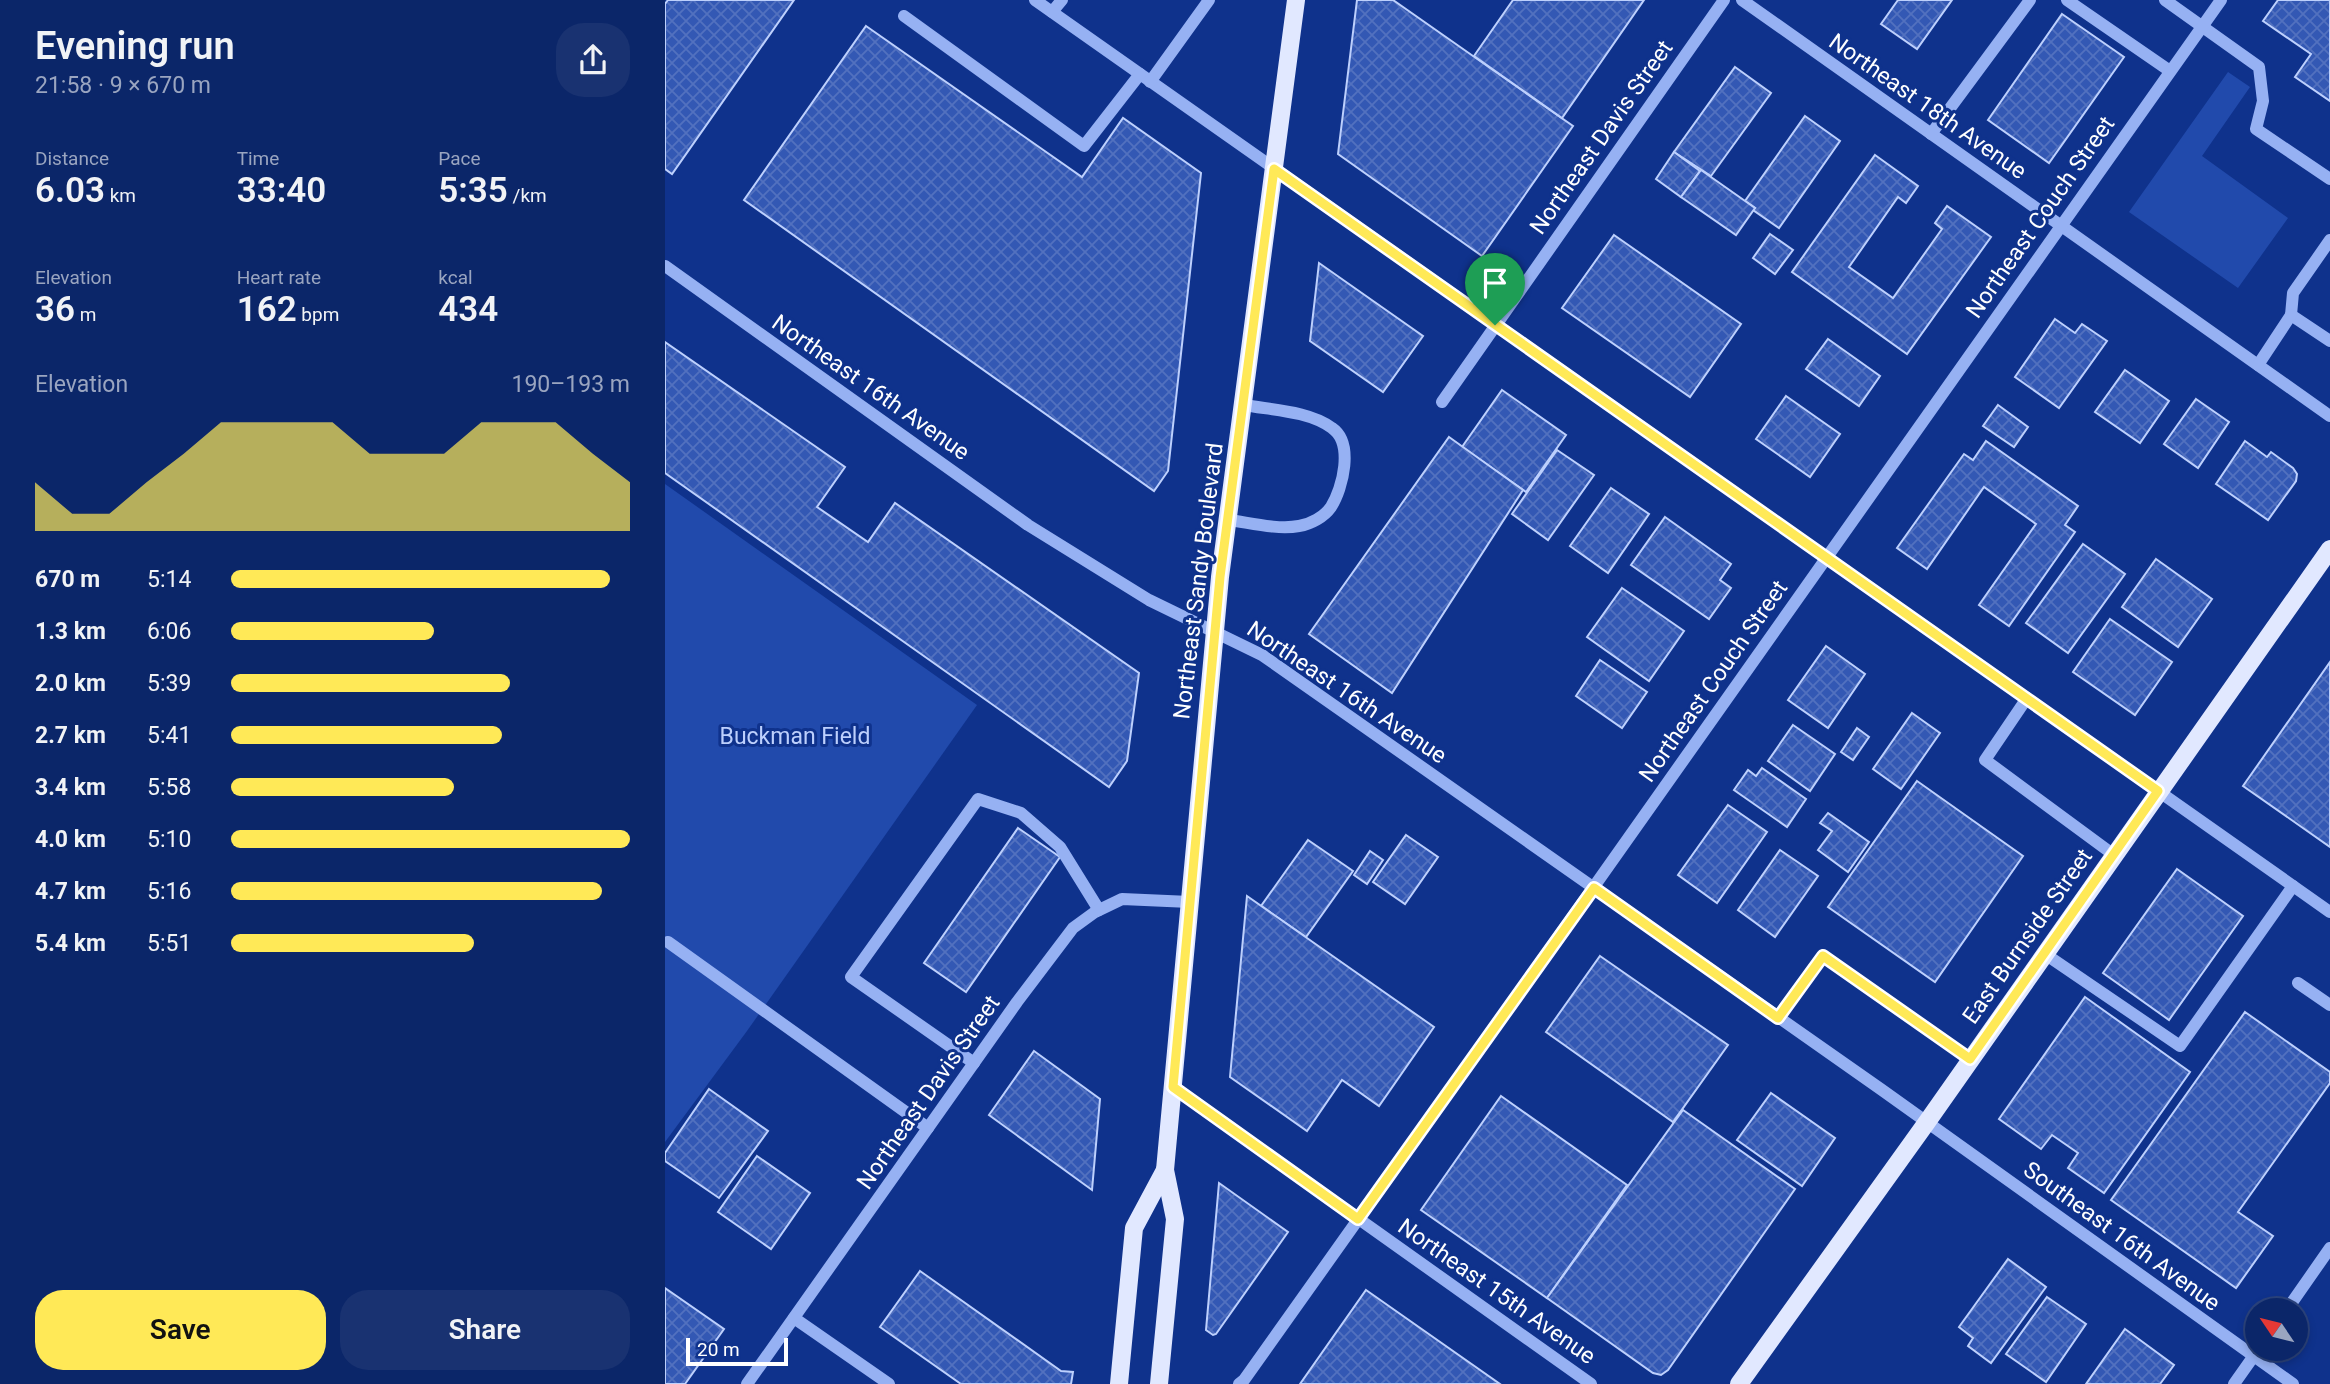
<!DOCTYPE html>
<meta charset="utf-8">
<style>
:root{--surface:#0b2669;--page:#193271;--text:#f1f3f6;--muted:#9aa5c0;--line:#2b437d;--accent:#ffe957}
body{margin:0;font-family:Roboto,sans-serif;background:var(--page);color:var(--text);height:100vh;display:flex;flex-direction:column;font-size:26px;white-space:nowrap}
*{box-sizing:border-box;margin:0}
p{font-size:23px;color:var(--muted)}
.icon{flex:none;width:38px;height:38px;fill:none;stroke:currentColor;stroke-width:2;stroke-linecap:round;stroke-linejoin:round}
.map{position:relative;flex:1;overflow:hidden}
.drawer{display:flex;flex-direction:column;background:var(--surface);width:665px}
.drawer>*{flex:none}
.needle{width:46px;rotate:305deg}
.fabs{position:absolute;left:1580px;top:1298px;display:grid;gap:14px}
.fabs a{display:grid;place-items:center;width:63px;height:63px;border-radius:50%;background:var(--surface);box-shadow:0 4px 10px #0003,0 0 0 2px var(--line);font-size:35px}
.scale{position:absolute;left:21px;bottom:18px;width:102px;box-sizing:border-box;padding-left:7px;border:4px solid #fff;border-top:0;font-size:19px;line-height:24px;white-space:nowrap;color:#fff;-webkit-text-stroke:5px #0f328c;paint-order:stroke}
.pin{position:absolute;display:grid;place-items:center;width:60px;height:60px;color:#fff;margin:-72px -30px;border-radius:50% 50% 50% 0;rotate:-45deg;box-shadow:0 0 7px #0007}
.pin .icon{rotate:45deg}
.round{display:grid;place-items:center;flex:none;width:74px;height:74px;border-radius:28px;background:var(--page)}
.headline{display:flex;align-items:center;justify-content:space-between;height:119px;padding:0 35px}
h1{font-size:38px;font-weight:600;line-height:52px}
.stats{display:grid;grid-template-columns:repeat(3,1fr);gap:10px;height:119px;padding:7px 35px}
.stats div{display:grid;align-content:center}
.stats b{font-size:35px;font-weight:600}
.stats small{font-size:19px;font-weight:400}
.stats p{font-size:19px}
.chart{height:196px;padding:14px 35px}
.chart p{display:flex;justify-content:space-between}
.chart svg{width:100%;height:126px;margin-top:7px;fill:var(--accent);opacity:.7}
.cta{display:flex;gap:14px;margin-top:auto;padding:14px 35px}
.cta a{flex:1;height:80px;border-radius:28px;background:var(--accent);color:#111;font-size:28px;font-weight:600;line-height:80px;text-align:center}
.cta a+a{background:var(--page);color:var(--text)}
ul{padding:0 35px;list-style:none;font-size:23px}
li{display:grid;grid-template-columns:112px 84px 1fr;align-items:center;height:52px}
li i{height:18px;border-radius:9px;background:var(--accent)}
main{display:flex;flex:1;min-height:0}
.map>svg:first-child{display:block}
.green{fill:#214aac}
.building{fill:url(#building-cross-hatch);stroke:#bdd0fd;stroke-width:2}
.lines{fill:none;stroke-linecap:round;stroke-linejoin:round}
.minor{stroke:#96b1f3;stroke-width:12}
.major{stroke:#e1e8ff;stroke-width:18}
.route-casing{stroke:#fff;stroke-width:14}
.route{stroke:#ffe957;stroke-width:9}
.labels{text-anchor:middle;stroke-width:6;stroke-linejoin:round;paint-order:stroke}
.street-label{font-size:23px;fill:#fff;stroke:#0f328c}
.park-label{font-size:23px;fill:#bdd0fd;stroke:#0f328c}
</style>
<main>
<section class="drawer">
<div class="headline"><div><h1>Evening run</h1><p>21:58 · 9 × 670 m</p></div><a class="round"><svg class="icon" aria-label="share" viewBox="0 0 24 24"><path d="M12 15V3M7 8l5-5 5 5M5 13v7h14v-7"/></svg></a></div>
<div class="stats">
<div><p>Distance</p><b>6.03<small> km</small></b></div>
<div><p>Time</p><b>33:40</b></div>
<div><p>Pace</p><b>5:35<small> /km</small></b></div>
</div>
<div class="stats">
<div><p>Elevation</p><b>36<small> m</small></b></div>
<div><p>Heart rate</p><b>162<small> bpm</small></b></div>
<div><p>kcal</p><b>434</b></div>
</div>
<div class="chart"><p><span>Elevation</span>190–193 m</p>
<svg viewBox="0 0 160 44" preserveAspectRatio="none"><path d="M0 44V27L10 38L20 38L30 27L40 17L50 6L60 6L70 6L80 6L90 17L100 17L110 17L120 6L130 6L140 6L150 17L160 27V44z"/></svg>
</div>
<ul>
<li><b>670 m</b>5:14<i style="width:95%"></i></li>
<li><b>1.3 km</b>6:06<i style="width:51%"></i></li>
<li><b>2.0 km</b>5:39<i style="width:70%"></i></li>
<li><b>2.7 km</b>5:41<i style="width:68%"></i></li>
<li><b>3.4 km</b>5:58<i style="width:56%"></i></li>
<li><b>4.0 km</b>5:10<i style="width:100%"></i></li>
<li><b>4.7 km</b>5:16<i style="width:93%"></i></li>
<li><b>5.4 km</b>5:51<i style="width:61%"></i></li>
</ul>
<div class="cta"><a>Save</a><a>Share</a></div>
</section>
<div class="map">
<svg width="1665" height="1384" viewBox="0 0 1665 1384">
<defs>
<pattern id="building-cross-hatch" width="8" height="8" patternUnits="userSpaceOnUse" patternTransform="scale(1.75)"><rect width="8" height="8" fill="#3358b4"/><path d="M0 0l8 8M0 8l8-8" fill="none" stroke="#5271bf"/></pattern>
</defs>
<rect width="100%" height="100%" fill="#0f328c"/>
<g class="green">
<polygon points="1563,72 1585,87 1537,156 1623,218 1573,288 1464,212"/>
<polygon points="0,484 312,705 82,1031 0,1142"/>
</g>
<g class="building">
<polygon points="3,0 129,0 7,174 0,169 0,4"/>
<polygon points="692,0 728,0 908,126 817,256 673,154"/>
<polygon points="848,0 979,0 897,118 809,56"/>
<polygon points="1233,0 1287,0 1252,49 1216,24"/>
<polygon points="1613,0 1665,0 1665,101 1630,77 1646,54 1598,21"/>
<polygon points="1397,14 1459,57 1384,163 1323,120"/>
<polygon points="201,26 417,177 458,118 536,173 503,471 489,491 79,200"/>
<polygon points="1070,67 1106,93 1046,176 1009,152"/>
<polygon points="1140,116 1175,141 1114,228 1088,210 1090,208 1080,201"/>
<polygon points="1009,152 1035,171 1016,197 991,179"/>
<polygon points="1210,155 1253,186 1241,203 1233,197 1184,267 1228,298 1277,229 1270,223 1282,206 1326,237 1242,354 1127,272"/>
<polygon points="1036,170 1090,208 1071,235 1016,197"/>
<polygon points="1105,234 1128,250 1110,274 1088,258"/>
<polygon points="949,235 1076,324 1025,397 897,308"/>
<polygon points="654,263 758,336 718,392 645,341"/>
<polygon points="1390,319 1410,333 1417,324 1442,341 1394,408 1350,377"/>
<polygon points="1163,339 1215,376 1194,406 1141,369"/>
<polygon points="0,342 180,467 152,507 203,542 230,503 474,673 462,761 444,787 0,473"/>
<polygon points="1460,370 1504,401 1475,443 1430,412"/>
<polygon points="837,390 901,435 861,492 797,447"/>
<polygon points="1121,396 1175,434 1145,477 1091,439"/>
<polygon points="1531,399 1564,422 1533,468 1499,444"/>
<polygon points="1333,405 1363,427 1349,447 1318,426"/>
<polygon points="784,437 858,490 727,693 644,634"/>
<polygon points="1321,441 1413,506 1400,525 1410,532 1344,626 1314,605 1371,524 1319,487 1262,569 1232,548 1299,454 1308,460"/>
<polygon points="1580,441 1602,457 1606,452 1628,468 1632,474 1631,481 1603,520 1551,484"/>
<polygon points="892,450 929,475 883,540 847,514"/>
<polygon points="946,488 984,514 943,573 905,546"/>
<polygon points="1000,517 1066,564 1055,580 1066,588 1044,619 966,565"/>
<polygon points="1418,544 1460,574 1403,653 1361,623"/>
<polygon points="1491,559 1547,599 1513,647 1457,607"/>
<polygon points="957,588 1019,631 984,681 922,637"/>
<polygon points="1445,619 1507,662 1470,715 1408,672"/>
<polygon points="1161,646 1200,674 1163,728 1123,700"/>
<polygon points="935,660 982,692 957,728 911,696"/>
<polygon points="1665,662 1665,847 1578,786"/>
<polygon points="1247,713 1275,733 1236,789 1208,769"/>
<polygon points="1128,725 1170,754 1145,791 1103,761"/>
<polygon points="1192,728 1204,737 1188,760 1176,752"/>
<polygon points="1097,768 1141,799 1122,827 1069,790 1083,770 1091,776"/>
<polygon points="1252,781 1358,856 1270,982 1163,907"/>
<polygon points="1063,805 1102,832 1052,903 1013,875"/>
<polygon points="1163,813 1204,842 1183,872 1153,850 1167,831 1155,823"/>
<polygon points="353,828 395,857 301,992 259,963"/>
<polygon points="741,835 773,857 740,904 708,882"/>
<polygon points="643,840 688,871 641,937 596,906"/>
<polygon points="1115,850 1153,876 1110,937 1073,910"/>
<polygon points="705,851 718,860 702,884 689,875"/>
<polygon points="1512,869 1578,916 1504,1020 1438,973"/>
<polygon points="582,896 769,1027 714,1106 677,1080 642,1131 565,1077"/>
<polygon points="935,956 1063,1045 1008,1122 881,1032"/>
<polygon points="1420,997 1525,1072 1439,1193 1403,1168 1413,1153 1387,1135 1376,1149 1334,1119"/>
<polygon points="1580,1012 1665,1072 1665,1083 1573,1212 1608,1236 1571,1288 1446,1200"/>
<polygon points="369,1051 435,1099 427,1190 324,1115"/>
<polygon points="44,1089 103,1131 54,1198 0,1161 0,1153"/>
<polygon points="1106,1093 1170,1138 1137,1186 1072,1140"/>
<polygon points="836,1096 962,1185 882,1298 756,1210"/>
<polygon points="1018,1110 1130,1189 1003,1370 996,1375 988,1373 882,1298"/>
<polygon points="92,1156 145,1193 106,1249 53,1212"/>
<polygon points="554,1183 623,1232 551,1334 548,1335 541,1330"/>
<polygon points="1343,1259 1381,1287 1326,1363 1303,1346 1308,1338 1294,1327"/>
<polygon points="255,1271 396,1371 408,1372 406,1384 296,1384 215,1327"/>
<polygon points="0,1288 59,1329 20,1384 0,1384"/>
<polygon points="701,1290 835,1384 635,1384"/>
<polygon points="1382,1297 1421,1324 1381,1382 1341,1354"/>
<polygon points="1460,1329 1509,1365 1495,1384 1421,1384"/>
</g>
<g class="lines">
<g class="minor">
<polyline points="370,0 1665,912"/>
<polyline points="1077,0 1665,416"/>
<polyline points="1402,0 1505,71"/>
<polyline points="1500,0 1594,67 1598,101 1591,129 1665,179"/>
<polyline points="387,12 397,0"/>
<polyline points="239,16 419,146 475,74"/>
<polyline points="485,82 544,0"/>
<polyline points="1266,134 1365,0"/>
<polyline points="1665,240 1628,293 1626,315 1665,341"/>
<polyline points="0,266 363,525 484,600 597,655 1217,1090 1628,1384"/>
<polyline points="1593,365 1626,315"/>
<polyline points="777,402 1059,0"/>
<path d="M564,520C586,523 613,530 634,526C646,524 659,517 666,507C678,488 689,443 667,428C644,411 607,410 579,405"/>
<polyline points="1362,698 1320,760 1449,855"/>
<polyline points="3,942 263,1128"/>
<polyline points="1380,954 1515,1046 1628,886"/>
<polyline points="1633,983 1665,1005"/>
<polyline points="1113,1018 1158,956 1305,1059"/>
<polyline points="309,1063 186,977 313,799 356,813 395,847 434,910"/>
<polyline points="508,1087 926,1384"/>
<polyline points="1621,1311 1665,1248"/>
<polyline points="129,1318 224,1384"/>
<polyline points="82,1384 352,1002 408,928 430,912 457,899 525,902"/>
<path d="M574,1384L579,1380C906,921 1230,460 1556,0"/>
<polyline points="1569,1384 1593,1350"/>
</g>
<g class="major">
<polyline points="454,1384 469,1228 500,1170"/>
<polyline points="494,1384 510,1219 500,1170 555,577 631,0"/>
<polyline points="1074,1384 1262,1122 1665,549"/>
</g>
</g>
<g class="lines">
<g class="route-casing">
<polygon id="route" points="609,169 1493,791 1305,1059 1158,956 1113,1018 929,888 693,1219 508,1087 555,577"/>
</g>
<use href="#route" class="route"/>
</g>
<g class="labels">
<g class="street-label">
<text transform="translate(1263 106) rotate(35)" y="8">Northeast 18th Avenue</text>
<text transform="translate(936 137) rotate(-55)" y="8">Northeast Davis Street</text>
<text transform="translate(1375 217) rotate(-55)" y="8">Northeast Couch Street</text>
<text transform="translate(206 387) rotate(35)" y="8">Northeast 16th Avenue</text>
<text transform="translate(533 581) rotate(-83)" y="8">Northeast Sandy Boulevard</text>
<text transform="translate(1048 681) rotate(-55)" y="8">Northeast Couch Street</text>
<text transform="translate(682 692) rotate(34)" y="8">Northeast 16th Avenue</text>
<text transform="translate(1362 936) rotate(-55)" y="8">East Burnside Street</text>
<text transform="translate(263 1092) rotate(-55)" y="8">Northeast Davis Street</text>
<text transform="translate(1457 1236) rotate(36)" y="8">Southeast 16th Avenue</text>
<text transform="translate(832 1291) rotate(35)" y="8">Northeast 15th Avenue</text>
</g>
<g class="park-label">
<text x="130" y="744">Buckman Field</text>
</g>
</g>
</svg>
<div class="fabs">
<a><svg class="needle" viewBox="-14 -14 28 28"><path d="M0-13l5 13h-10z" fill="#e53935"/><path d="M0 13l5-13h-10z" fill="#9aa5c0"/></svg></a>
</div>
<div class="scale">20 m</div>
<div class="pin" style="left:830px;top:325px;background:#1e9e55"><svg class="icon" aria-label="arrive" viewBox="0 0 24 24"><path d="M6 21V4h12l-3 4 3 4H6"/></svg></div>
</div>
</main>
